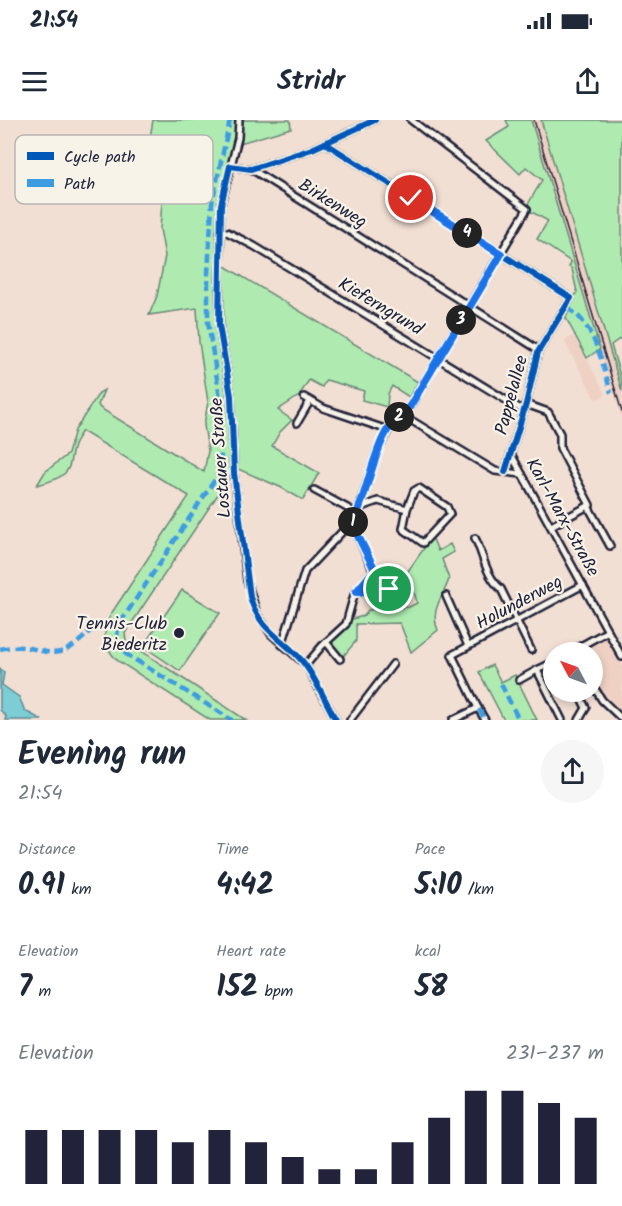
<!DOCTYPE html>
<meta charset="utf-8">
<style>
:root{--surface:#fff;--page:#f6f6f7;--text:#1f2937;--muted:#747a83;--accent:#22223b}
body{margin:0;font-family:Kalam,sans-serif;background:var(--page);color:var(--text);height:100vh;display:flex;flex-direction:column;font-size:22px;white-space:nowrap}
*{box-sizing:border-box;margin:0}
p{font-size:20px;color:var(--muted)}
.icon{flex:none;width:33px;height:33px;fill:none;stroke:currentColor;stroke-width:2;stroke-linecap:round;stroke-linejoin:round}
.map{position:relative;height:600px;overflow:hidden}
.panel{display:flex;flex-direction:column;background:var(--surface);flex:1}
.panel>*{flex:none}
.needle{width:39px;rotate:311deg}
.fabs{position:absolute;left:543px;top:522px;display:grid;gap:12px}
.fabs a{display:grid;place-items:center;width:60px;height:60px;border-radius:50%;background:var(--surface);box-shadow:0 3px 9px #0003;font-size:30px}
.pin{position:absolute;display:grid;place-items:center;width:51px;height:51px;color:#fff;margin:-26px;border:3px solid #fff;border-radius:50%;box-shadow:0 2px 6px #0007}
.km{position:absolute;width:30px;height:30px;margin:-15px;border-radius:50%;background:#222;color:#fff;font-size:16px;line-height:30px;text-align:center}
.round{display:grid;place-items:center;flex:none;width:63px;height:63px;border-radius:32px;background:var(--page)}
.head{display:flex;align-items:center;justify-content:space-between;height:102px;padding:0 18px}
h1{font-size:33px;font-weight:600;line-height:45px}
.stats{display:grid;grid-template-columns:repeat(3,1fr);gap:9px;height:102px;padding:6px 18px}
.stats div{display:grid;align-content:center}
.stats b{font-size:30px;font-weight:600}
.stats small{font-size:16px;font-weight:400}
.stats p{font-size:16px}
.chart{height:168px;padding:12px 18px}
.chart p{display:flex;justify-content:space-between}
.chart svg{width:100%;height:108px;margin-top:6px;stroke:var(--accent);stroke-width:6}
.status{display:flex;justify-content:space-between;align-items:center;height:42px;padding:0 30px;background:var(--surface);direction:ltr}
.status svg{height:16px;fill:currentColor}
header{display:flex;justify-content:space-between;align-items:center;height:78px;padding:0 18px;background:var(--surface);font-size:27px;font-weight:600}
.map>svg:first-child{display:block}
.built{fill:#efd1c4}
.green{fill:#afebb1;stroke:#688676;stroke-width:1.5}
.water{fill:#7dced4;stroke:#598997;stroke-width:1.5}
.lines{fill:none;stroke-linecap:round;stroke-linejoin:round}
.minor-casing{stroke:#22223b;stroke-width:10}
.minor{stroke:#f7f3e8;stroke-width:5}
.rail{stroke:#22223b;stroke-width:1.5}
.quiet{stroke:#3c9ce2;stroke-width:4.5;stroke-dasharray:9 4.5;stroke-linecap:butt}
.cycleway-casing{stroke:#f7f3e8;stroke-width:10}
.cycleway{stroke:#0057b8;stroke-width:6}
.route-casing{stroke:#fff;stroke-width:12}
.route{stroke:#1a73e8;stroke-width:8}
.poi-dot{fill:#22223b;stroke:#f7f3e8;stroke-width:2}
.labels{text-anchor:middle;stroke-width:4.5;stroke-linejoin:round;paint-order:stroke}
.street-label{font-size:18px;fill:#22223b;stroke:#f7f3e8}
.poi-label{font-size:18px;fill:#22223b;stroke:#f7f3e8;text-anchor:end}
.key{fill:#f7f3e8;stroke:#b7b4b4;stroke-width:1.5}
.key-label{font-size:16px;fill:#22223b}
</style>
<div class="status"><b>21:54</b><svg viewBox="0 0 49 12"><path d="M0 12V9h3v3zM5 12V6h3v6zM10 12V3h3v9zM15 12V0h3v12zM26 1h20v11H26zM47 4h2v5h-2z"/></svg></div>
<header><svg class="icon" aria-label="menu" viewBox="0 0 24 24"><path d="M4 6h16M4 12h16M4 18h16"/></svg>Stridr<svg class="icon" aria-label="share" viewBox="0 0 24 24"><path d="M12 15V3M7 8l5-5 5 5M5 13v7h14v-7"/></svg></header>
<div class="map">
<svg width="622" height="600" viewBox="0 0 622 600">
<rect width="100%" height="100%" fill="#f2dfd3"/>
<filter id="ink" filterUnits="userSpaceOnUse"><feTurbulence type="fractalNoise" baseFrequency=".0167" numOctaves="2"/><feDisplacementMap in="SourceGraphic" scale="12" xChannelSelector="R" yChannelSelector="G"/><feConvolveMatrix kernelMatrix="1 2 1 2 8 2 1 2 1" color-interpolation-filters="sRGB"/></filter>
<g filter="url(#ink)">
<g class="built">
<polygon points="531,0 541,0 547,18 622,271 622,299"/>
<polygon points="574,215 606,275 596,280 564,221"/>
<polygon points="605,516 622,543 622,597 602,576 593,559 592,532 579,532 583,528 584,530 590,528 588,525 591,523 593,526 601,521 600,518"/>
</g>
<g class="green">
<path d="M153,0H236L235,18L217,84L215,170L217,217L228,287L231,355L125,513L126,521L246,600H210L118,541C102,526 102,512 111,494L189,376L82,311C60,341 86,353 37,365L45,352L68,334L75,310L99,273L104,270L98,285L100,288L204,352L208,331L204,305L208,282L199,222L197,188L149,195L157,176L165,136L160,109L162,82L143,59Z"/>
<polygon points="243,0 290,0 291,8 240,23"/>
<polygon points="506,0 531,0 600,229 587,238 566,198 577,172 572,149 569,147 571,142 537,119 548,101 530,91 527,86 542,60 526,47 520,54 486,21 509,7"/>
<polygon points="541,0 622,0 622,217 611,225 622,262 622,271"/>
<polygon points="223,145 418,262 409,277 392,266 388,274 387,287 362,280 364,271 326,260 322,267 309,260 299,276 278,290 292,300 280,312 272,326 319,353 303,380 280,367 238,349 232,263 224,212"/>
<path d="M432,417L438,431L450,424L454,432L442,439L449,459C444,476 429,490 438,510L411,532L400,503L356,504V521L341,539L329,522L348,500L364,496L368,490L409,487L417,483L415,475L403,458Z"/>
<polygon points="182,470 220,493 180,551 143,526"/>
<polygon points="492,545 501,562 515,555 537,600 504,600 479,552"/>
</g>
<polygon class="water" points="0,549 4,553 2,565 19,577 25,591 42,600 5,600 6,596 0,590"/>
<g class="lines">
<g class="minor-casing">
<g id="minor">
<polyline points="239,0 238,18 221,85 219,205 231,276 234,353 247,461 257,494 271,514 306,545 336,600"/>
<polyline points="325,23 571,178 538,232 526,284 505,352"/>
<polyline points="230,46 251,49 539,230"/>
<polyline points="251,49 312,29 375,0"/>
<polyline points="220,112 227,112 254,126 524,291"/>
<polyline points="304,277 323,288 388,310"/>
<polyline points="526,284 548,292 560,314 560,328 590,385 551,406"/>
<polyline points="404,296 527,89 411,0"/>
<polyline points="404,296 495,351 522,354"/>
<polyline points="297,303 310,281"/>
<polyline points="511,334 622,537"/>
<polyline points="314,370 358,394"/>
<polyline points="588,386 610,426"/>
<polyline points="361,387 378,381 407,389 414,371 419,368 447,387 450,394 423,423 403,409 407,389"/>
<path d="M475,418C484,436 485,455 501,469L531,530"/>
<polyline points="356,472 389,469 401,465"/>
<polyline points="446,476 468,526"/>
<polyline points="326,522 340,539"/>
<polyline points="282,525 305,451 356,397 377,332 393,301 404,296"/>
<polyline points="570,532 608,511"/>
<polyline points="306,545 322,526 346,504 354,475 374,452 352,404"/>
<polyline points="537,550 554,542"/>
<polyline points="519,560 537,550 562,600"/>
<polyline points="592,564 602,580 622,599"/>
<polyline points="578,572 586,588 579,600"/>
<polyline points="478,588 452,535 583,465"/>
<polyline points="350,600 393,544"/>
<polyline points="453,600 478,588 485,600"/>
</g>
</g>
<use href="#minor" class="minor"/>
<polyline class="rail" points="534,0 622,292"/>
<g class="quiet">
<path d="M230,0L212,83L208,153V202L220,278L221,346L216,358L120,503C115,515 117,525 126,534L232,600"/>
<path d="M567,188C594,202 603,245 611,273"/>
<path d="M0,529C46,518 49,555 92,509"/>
<polyline points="501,564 519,600"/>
<polyline points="479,589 485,600"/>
</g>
<g class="cycleway-casing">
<g id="cycleway">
<polyline points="325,23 571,178 538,232 526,284 505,352"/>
<path d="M336,600C326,583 318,563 306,546C287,519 261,515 250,477L234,353L231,276L219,205L221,85L230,46L251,49L312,29L375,0"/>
</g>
</g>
<use href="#cycleway" class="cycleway"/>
</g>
</g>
<g class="lines" filter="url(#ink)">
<g class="route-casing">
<path id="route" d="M389,469L356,472L375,450L352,404C367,382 377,300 404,296L501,134L411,78"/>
</g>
<use href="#route" class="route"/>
</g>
<circle class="poi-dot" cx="179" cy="513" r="6"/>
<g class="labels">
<g class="street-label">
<text transform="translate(333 83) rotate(32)" y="6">Birkenweg</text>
<text transform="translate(381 186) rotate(31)" y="6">Kieferngrund</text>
<text transform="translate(511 275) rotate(-75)" y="6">Pappelallee</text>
<text transform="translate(220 338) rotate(-94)" y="6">Lostauer Straße</text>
<text transform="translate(563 397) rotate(61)" y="6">Karl-Marx-Straße</text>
<text transform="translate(519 482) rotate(-28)" y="6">Holunderweg</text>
</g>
<g class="poi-label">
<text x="167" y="509">Tennis-Club<tspan x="167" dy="21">Biederitz</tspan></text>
</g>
</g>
<rect x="15" y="15" width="198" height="69" rx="9" class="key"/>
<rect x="27" y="32" width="27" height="8" fill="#0057b8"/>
<rect x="27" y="59" width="27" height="8" fill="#3c9ce2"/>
<g class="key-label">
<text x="64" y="42">Cycle path</text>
<text x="64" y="69">Path</text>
</g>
</svg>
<div class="fabs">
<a><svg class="needle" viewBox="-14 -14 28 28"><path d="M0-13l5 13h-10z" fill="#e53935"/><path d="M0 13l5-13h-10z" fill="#747a83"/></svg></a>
</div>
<div class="pin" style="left:389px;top:469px;background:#1e9e55"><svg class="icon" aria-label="arrive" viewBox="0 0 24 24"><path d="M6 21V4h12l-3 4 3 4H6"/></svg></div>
<div class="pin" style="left:411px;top:78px;background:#d93025"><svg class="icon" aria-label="check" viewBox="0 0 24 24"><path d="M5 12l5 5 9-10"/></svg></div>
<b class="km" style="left:353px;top:402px">1</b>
<b class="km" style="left:399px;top:297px">2</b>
<b class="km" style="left:461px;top:200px">3</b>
<b class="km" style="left:467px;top:113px">4</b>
</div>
<section class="panel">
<div class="head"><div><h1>Evening run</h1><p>21:54</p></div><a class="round"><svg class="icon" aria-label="share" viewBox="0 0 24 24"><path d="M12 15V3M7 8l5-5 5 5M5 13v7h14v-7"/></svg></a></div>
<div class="stats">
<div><p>Distance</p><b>0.91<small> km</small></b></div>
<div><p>Time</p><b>4:42</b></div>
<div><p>Pace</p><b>5:10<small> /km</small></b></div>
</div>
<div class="stats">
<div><p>Elevation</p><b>7<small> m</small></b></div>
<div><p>Heart rate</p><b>152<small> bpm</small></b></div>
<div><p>kcal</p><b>58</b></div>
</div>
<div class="chart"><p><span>Elevation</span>231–237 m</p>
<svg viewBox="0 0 160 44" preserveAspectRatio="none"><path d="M5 44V22M15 44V22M25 44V22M35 44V22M45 44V27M55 44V22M65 44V27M75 44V33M85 44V38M95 44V38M105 44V27M115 44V17M125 44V6M135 44V6M145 44V11M155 44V17"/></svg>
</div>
</section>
